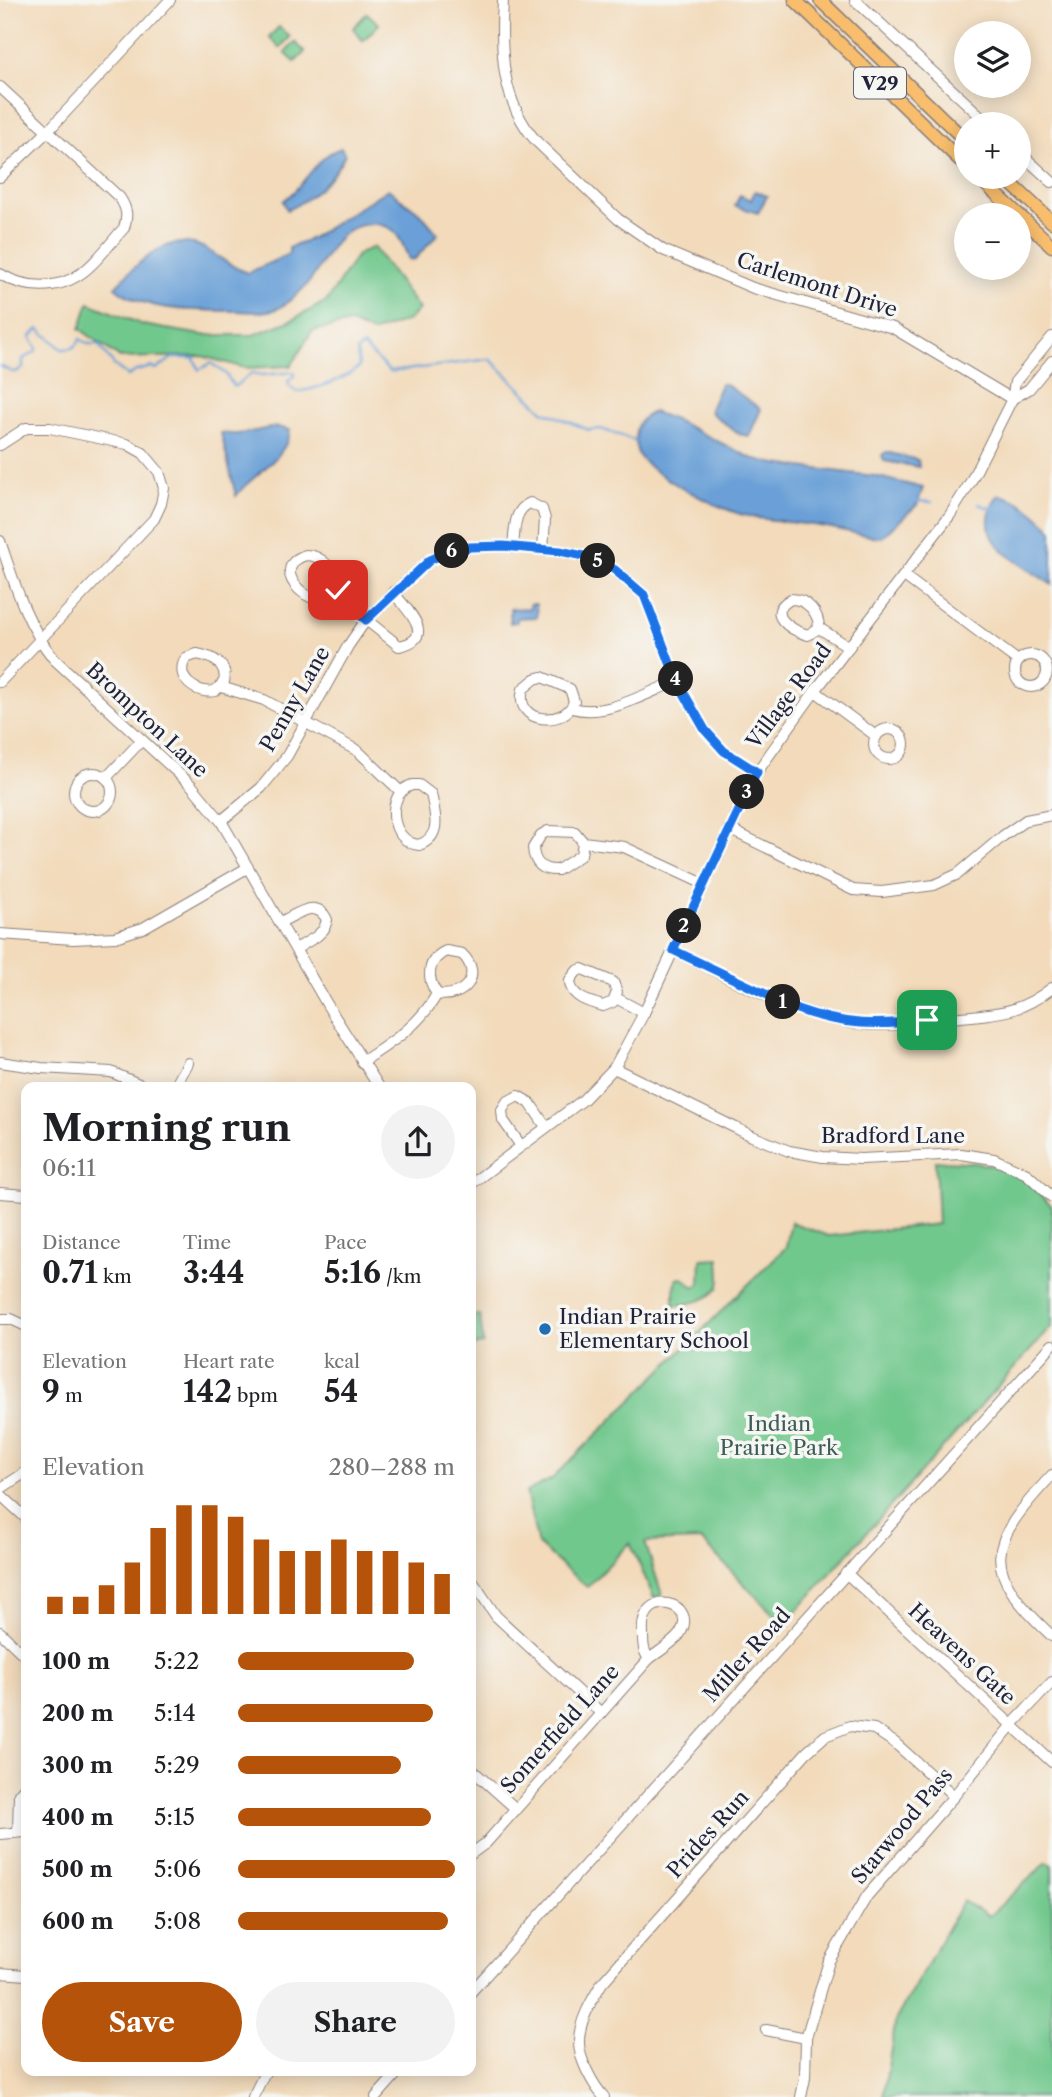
<!DOCTYPE html>
<meta charset="utf-8">
<style>
:root{--surface:#fff;--page:#f2f2f2;--text:#202124;--muted:#757577;--accent:#b45309}
body{margin:0;font-family:"Libre Caslon Text",serif;background:var(--page);color:var(--text);height:100vh;display:flex;flex-direction:column;font-size:26px;white-space:nowrap}
*{box-sizing:border-box;margin:0}
p{font-size:23px;color:var(--muted)}
.icon{flex:none;width:38px;height:38px;fill:none;stroke:currentColor;stroke-width:2;stroke-linecap:round;stroke-linejoin:round}
.map{position:relative;flex:1;overflow:hidden}
.panel{position:absolute;left:21px;top:1082px;width:455px;height:994px;display:flex;flex-direction:column;background:var(--surface);border-radius:14px;box-shadow:0 4px 18px #0003}
.panel>*{flex:none}
.controls{position:absolute;left:954px;top:21px;display:grid;gap:14px}
.controls a{display:grid;place-items:center;width:77px;height:77px;border-radius:50%;background:var(--surface);box-shadow:0 4px 18px #0003;font-size:35px}
.pin{position:absolute;display:grid;place-items:center;width:60px;height:60px;color:#fff;margin:-30px;border-radius:14px;box-shadow:0 4px 10px #0006}
.km{position:absolute;width:35px;height:35px;margin:-18px;border-radius:50%;background:#222;color:#fff;font-size:19px;line-height:35px;text-align:center}
.round{display:grid;place-items:center;flex:none;width:74px;height:74px;border-radius:37px;background:var(--page)}
.summary{display:flex;align-items:center;justify-content:space-between;height:119px;padding:0 21px}
h1{font-size:38px;font-weight:700;line-height:52px}
.stats{display:grid;grid-template-columns:repeat(3,1fr);gap:10px;height:119px;padding:7px 21px}
.stats div{display:grid;align-content:center}
.stats b{font-size:30px;font-weight:700}
.stats small{font-size:19px;font-weight:400}
.stats p{font-size:19px}
.chart{height:196px;padding:14px 21px}
.chart p{display:flex;justify-content:space-between}
.chart svg{width:100%;height:126px;margin-top:7px;stroke:var(--accent);stroke-width:6}
.cta{display:flex;gap:14px;margin-top:auto;padding:14px 21px}
.cta a{flex:1;height:80px;border-radius:42px;background:var(--accent);color:#fff;font-size:28px;font-weight:700;line-height:80px;text-align:center}
.cta a+a{background:var(--page);color:var(--text)}
ul{padding:0 21px;list-style:none;font-size:23px}
li{display:grid;grid-template-columns:112px 84px 1fr;align-items:center;height:52px}
li i{height:18px;border-radius:9px;background:var(--accent)}
.map>svg:first-child{display:block}
.green{fill:#71c88d;stroke:#4a7564;stroke-width:2}
.water{fill:#6aa0d7;stroke:#466189;stroke-width:2}
.lines{fill:none;stroke-linecap:round;stroke-linejoin:round}
.stream{stroke:#6aa0d7;stroke-width:2.5}
.minor-casing{stroke:#8a7e7a;stroke-width:12}
.major-casing{stroke:#8a7e7a;stroke-width:15}
.minor{stroke:#fff;stroke-width:10}
.major{stroke:#f9be6d;stroke-width:12}
.route-casing{stroke:#fff;stroke-width:14}
.route{stroke:#1a73e8;stroke-width:9}
.poi-dot{fill:#1f6fb2;stroke:#f6f6f2;stroke-width:2.5}
.labels{text-anchor:middle;stroke-width:7;stroke-linejoin:round;paint-order:stroke}
.shield{fill:#f6f6f2;stroke:#626272;stroke-width:2}
.shield-label{font-size:19px;font-weight:bold;fill:#22223b}
.street-label{font-size:21px;fill:#22223b;stroke:#f6f6f2}
.poi-label{font-size:21px;fill:#22223b;stroke:#f6f6f2;text-anchor:start}
.park-label{font-size:21px;fill:#3e5c58;stroke:#f6f6f2}
</style>
<div class="map">
<svg width="1052" height="2097" viewBox="0 0 1052 2097">
<rect width="100%" height="100%" fill="#f6f6f2"/>
<filter id="ink" filterUnits="userSpaceOnUse"><feTurbulence type="fractalNoise" baseFrequency=".0143" numOctaves="2"/><feDisplacementMap in="SourceGraphic" scale="14" xChannelSelector="R" yChannelSelector="G"/><feConvolveMatrix kernelMatrix="1 2 1 2 8 2 1 2 1" color-interpolation-filters="sRGB"/></filter>
<filter id="wash" filterUnits="userSpaceOnUse"><feTurbulence type="fractalNoise" baseFrequency=".00686" numOctaves="4" result="noise"/><feDisplacementMap in="SourceGraphic" scale="28" xChannelSelector="R" yChannelSelector="G"/><feGaussianBlur stdDeviation="1.57" result="paint"/><feColorMatrix in="noise" values="0 0 0 0 0 0 0 0 0 0 0 0 0 0 0 0 0 1.4 0 .05"/><feComposite in="paint" operator="in"/></filter>
<g filter="url(#wash)">
<rect width="100%" height="100%" fill="#f2daba"/>
<g class="green">
<polygon points="367,13 379,24 363,41 353,28"/>
<polygon points="279,27 290,37 280,48 269,37"/>
<polygon points="295,42 305,52 295,62 285,53"/>
<polygon points="373,247 419,309 409,320 372,333 351,323 312,331 291,366 245,368 202,356 120,358 80,329 89,303 143,325 202,335 253,335 292,320 327,301 357,255"/>
<path d="M935,1161C964,1161 999,1162 1023,1179C1033,1187 1042,1197 1052,1206V1326L784,1625L701,1540L645,1542L662,1595L654,1598L630,1543L587,1587L538,1545L526,1492L552,1479L786,1247L791,1222L829,1236L938,1224Z"/>
<path d="M719,1258C719,1266 722,1281 718,1288C710,1300 687,1305 674,1305V1290L677,1279L683,1278L693,1286H697L700,1283L701,1259Z"/>
<polygon points="480,1315 483,1344 471,1346 471,1316"/>
<polygon points="1047,1862 1052,1865 1052,2097 883,2097 896,2019 963,1901 989,1916"/>
</g>
<g class="water">
<path d="M341,148L345,154C335,177 310,200 287,210L283,201C305,187 315,156 341,148Z"/>
<path d="M388,189L421,214L438,234L414,260L409,259C405,251 402,241 397,235C391,226 378,223 368,224C336,227 327,258 310,281C303,290 287,304 277,309C265,314 247,311 234,311C196,310 145,313 115,287C138,262 170,229 206,249C220,257 232,268 248,273L289,254V248L312,238Z"/>
<polygon points="755,191 767,196 758,213 735,206 740,195 751,200"/>
<polygon points="721,384 725,384 761,409 749,436 739,434 711,413 710,409"/>
<path d="M653,412L675,420L751,458L776,464L875,476L923,488L917,505L882,537C861,536 841,529 820,526C793,522 766,521 740,514C714,506 655,477 639,456C636,452 636,446 636,441C634,425 640,419 653,412Z"/>
<path d="M277,427L290,430C287,459 252,474 236,496L221,433C242,437 257,429 277,427Z"/>
<polygon points="886,452 918,460 919,467 884,461 882,455"/>
<path d="M998,495C1020,498 1036,514 1052,529V585C1020,562 967,541 998,495Z"/>
<polygon points="530,604 536,604 537,617 517,618 517,622 510,623 510,609 530,608"/>
</g>
<g class="lines">
<g class="stream">
<path d="M0,366C10,370 13,376 23,368V359L35,352L37,349L30,337L39,329L62,349C72,349 76,348 80,339L88,344H98L114,365L128,376L136,371L152,367L156,370L172,358H194L199,370L211,363L226,374L234,387L252,373L262,375L295,372L294,377L288,381L289,386L297,392C319,388 342,381 359,367L357,351L363,346L390,372L490,359L543,411L589,430L601,429L639,442"/>
<polyline points="916,501 932,502"/>
<polyline points="979,504 992,509"/>
</g>
</g>
</g>
<g filter="url(#ink)">
<g class="lines">
<g class="minor-casing">
<g id="minor">
<path d="M503,0C500,51 501,102 537,142L618,219L663,250L753,288L893,328L1012,399"/>
<polyline points="855,0 989,124"/>
<path d="M0,87L120,198C127,209 128,216 124,228C111,242 98,261 83,272C58,291 25,289 0,274"/>
<polyline points="1018,151 1052,182"/>
<polyline points="0,177 48,131 170,0"/>
<polyline points="1012,399 1029,389 1052,361"/>
<polyline points="0,445 26,428 50,428 127,444 143,453 159,472 164,488 161,504 154,519 0,682"/>
<path d="M0,541C14,582 26,624 54,659L192,786L221,821L328,1006L379,1087"/>
<path d="M513,547C515,531 513,510 530,503L542,509L545,519L543,549"/>
<path d="M306,555C322,555 339,573 338,589L330,599C306,607 268,567 306,555Z"/>
<polyline points="904,576 1018,661"/>
<path d="M335,595L399,646C439,638 406,609 393,592"/>
<path d="M791,599C807,599 819,613 819,628L808,635C791,630 764,614 791,599Z"/>
<polyline points="819,628 849,647"/>
<path d="M197,654C213,657 228,664 224,682L215,691C197,695 173,678 186,658Z"/>
<circle cx="1031" cy="671" r="16"/>
<path d="M542,677L570,689L574,701C567,727 513,725 523,689L535,679Z"/>
<polyline points="221,687 264,700 358,751 400,791"/>
<polyline points="815,691 876,736"/>
<path d="M572,708C606,718 646,693 677,681"/>
<circle cx="889" cy="744" r="15"/>
<circle cx="93" cy="792" r="19"/>
<polyline points="106,778 141,741"/>
<path d="M412,785H419L431,794C435,814 443,836 419,845C389,842 385,793 412,785Z"/>
<polyline points="221,821 261,788 287,756 348,646 366,620 430,560 448,553 470,547 503,546 560,551 593,558 615,570 644,595 677,681 705,730 724,751 757,772"/>
<polyline points="729,829 853,890 882,892 934,885 958,874 1003,836 1026,820 1052,815"/>
<path d="M548,831L575,832L583,842L581,855L558,870C543,871 534,864 533,848L541,835Z"/>
<polyline points="583,842 624,847 704,884"/>
<path d="M281,922C297,914 317,898 327,920L324,929L317,936L296,949"/>
<polyline points="0,934 73,939 115,937 143,928 247,868"/>
<path d="M673,950C739,981 808,1026 883,1025C906,1025 929,1020 952,1018C994,1013 1016,1016 1052,988"/>
<path d="M446,951L462,954C484,975 464,999 437,994C426,978 427,960 446,951Z"/>
<path d="M582,969L613,982L617,992L613,1002L603,1006C588,1002 570,997 570,980L577,971Z"/>
<polyline points="616,998 644,1013"/>
<polyline points="0,1062 41,1068 111,1072 146,1087"/>
<path d="M362,1062C392,1042 419,1026 437,994"/>
<polyline points="614,1068 752,1136 789,1151 823,1157 861,1159 961,1154 994,1159 1027,1174 1052,1197"/>
<polyline points="175,1087 188,1063"/>
<polyline points="521,1146 503,1120 502,1110 507,1102 518,1096 530,1103 546,1127"/>
<polyline points="471,1184 583,1100 614,1068 644,1013 757,772 815,691 950,515 970,483 1012,399 1015,382 1052,337"/>
<polyline points="0,1193 26,1195"/>
<polyline points="0,1319 11,1319 26,1326"/>
<path d="M1052,1475C987,1545 979,1568 1052,1636"/>
<polyline points="0,1489 26,1472"/>
<polyline points="0,1494 26,1518"/>
<polyline points="846,1573 1052,1762"/>
<polyline points="471,1579 496,1616 601,1713"/>
<polyline points="0,1632 26,1657"/>
<polyline points="471,1769 515,1808"/>
<polyline points="18,1832 19,1794 26,1786"/>
<polyline points="0,1834 26,1832"/>
<path d="M471,1854L486,1843L649,1659C658,1652 672,1644 679,1635C702,1602 639,1586 643,1633C643,1644 643,1651 649,1659"/>
<polyline points="0,1973 26,1975"/>
<polyline points="471,1992 1052,1345"/>
<polyline points="766,2030 806,2038"/>
<polyline points="253,2097 266,2070"/>
<polyline points="376,2097 400,2070"/>
<path d="M604,2097C593,2085 578,2058 579,2041C579,2021 592,2000 602,1983L806,1753L825,1736L850,1726L874,1729L895,1743L954,1796"/>
<polyline points="801,2097 805,2078 806,2038 829,1961 867,1896 954,1796 1011,1726 1052,1682"/>
</g>
</g>
<g class="major-casing">
<g id="major">
<polyline points="795,0 966,166"/>
<polyline points="820,0 966,141"/>
<polyline points="978,177 1052,246"/>
<polyline points="1004,177 1052,222"/>
</g>
</g>
<use href="#minor" class="minor"/>
<use href="#major" class="major"/>
</g>
</g>
<g class="lines" filter="url(#ink)">
<g class="route-casing">
<path id="route" d="M338,590L335,595L366,620L430,560L448,552L470,547L503,546L560,551L593,558L615,570L644,595L677,681L705,730L724,751L757,772L673,950L797,1009C844,1026 878,1026 927,1020"/>
</g>
<use href="#route" class="route"/>
</g>
<circle class="poi-dot" cx="545" cy="1329" r="7"/>
<g class="labels">
<rect class="shield" x="854" y="67.5" width="52" height="31" rx="5"/>
<g class="shield-label">
<text x="880" y="90">V29</text>
</g>
<g class="street-label">
<text transform="translate(817 285) rotate(18)" y="7">Carlemont Drive</text>
<text transform="translate(789 696) rotate(-53)" y="7">Village Road</text>
<text transform="translate(295 699) rotate(-60)" y="7">Penny Lane</text>
<text transform="translate(147 720) rotate(43)" y="7">Brompton Lane</text>
<text x="893" y="1143">Bradford Lane</text>
<text transform="translate(962 1654) rotate(43)" y="7">Heavens Gate</text>
<text transform="translate(747 1655) rotate(-48)" y="7">Miller Road</text>
<text transform="translate(560 1729) rotate(-48)" y="7">Somerfield Lane</text>
<text transform="translate(902 1826) rotate(-50)" y="7">Starwood Pass</text>
<text transform="translate(708 1834) rotate(-48)" y="7">Prides Run</text>
</g>
<g class="poi-label">
<text x="559" y="1324">Indian Prairie<tspan x="559" dy="24">Elementary School</tspan></text>
</g>
<g class="park-label">
<text x="779" y="1431">Indian<tspan x="779" dy="24">Prairie Park</tspan></text>
</g>
</g>
</svg>
<div class="controls">
<a><svg class="icon" aria-label="layers" viewBox="0 0 24 24"><path d="M12 4l9 5-9 5-9-5zM3 14l9 5 9-5"/></svg></a>
<a>+</a>
<a>−</a>
</div>
<div class="pin" style="left:927px;top:1020px;background:#1e9e55"><svg class="icon" aria-label="arrive" viewBox="0 0 24 24"><path d="M6 21V4h12l-3 4 3 4H6"/></svg></div>
<div class="pin" style="left:338px;top:590px;background:#d93025"><svg class="icon" aria-label="check" viewBox="0 0 24 24"><path d="M5 12l5 5 9-10"/></svg></div>
<b class="km" style="left:783px;top:1002px">1</b>
<b class="km" style="left:684px;top:926px">2</b>
<b class="km" style="left:747px;top:792px">3</b>
<b class="km" style="left:676px;top:679px">4</b>
<b class="km" style="left:598px;top:561px">5</b>
<b class="km" style="left:452px;top:551px">6</b>
<section class="panel">
<div class="summary"><div><h1>Morning run</h1><p>06:11</p></div><a class="round"><svg class="icon" aria-label="share" viewBox="0 0 24 24"><path d="M12 15V3M7 8l5-5 5 5M5 13v7h14v-7"/></svg></a></div>
<div class="stats">
<div><p>Distance</p><b>0.71<small> km</small></b></div>
<div><p>Time</p><b>3:44</b></div>
<div><p>Pace</p><b>5:16<small> /km</small></b></div>
</div>
<div class="stats">
<div><p>Elevation</p><b>9<small> m</small></b></div>
<div><p>Heart rate</p><b>142<small> bpm</small></b></div>
<div><p>kcal</p><b>54</b></div>
</div>
<div class="chart"><p><span>Elevation</span>280–288 m</p>
<svg viewBox="0 0 160 44" preserveAspectRatio="none"><path d="M5 44V38M15 44V38M25 44V34M35 44V26M45 44V14M55 44V6M65 44V6M75 44V10M85 44V18M95 44V22M105 44V22M115 44V18M125 44V22M135 44V22M145 44V26M155 44V30"/></svg>
</div>
<ul>
<li><b>100 m</b>5:22<i style="width:81%"></i></li>
<li><b>200 m</b>5:14<i style="width:90%"></i></li>
<li><b>300 m</b>5:29<i style="width:75%"></i></li>
<li><b>400 m</b>5:15<i style="width:89%"></i></li>
<li><b>500 m</b>5:06<i style="width:100%"></i></li>
<li><b>600 m</b>5:08<i style="width:97%"></i></li>
</ul>
<div class="cta"><a>Save</a><a>Share</a></div>
</section>
</div>
